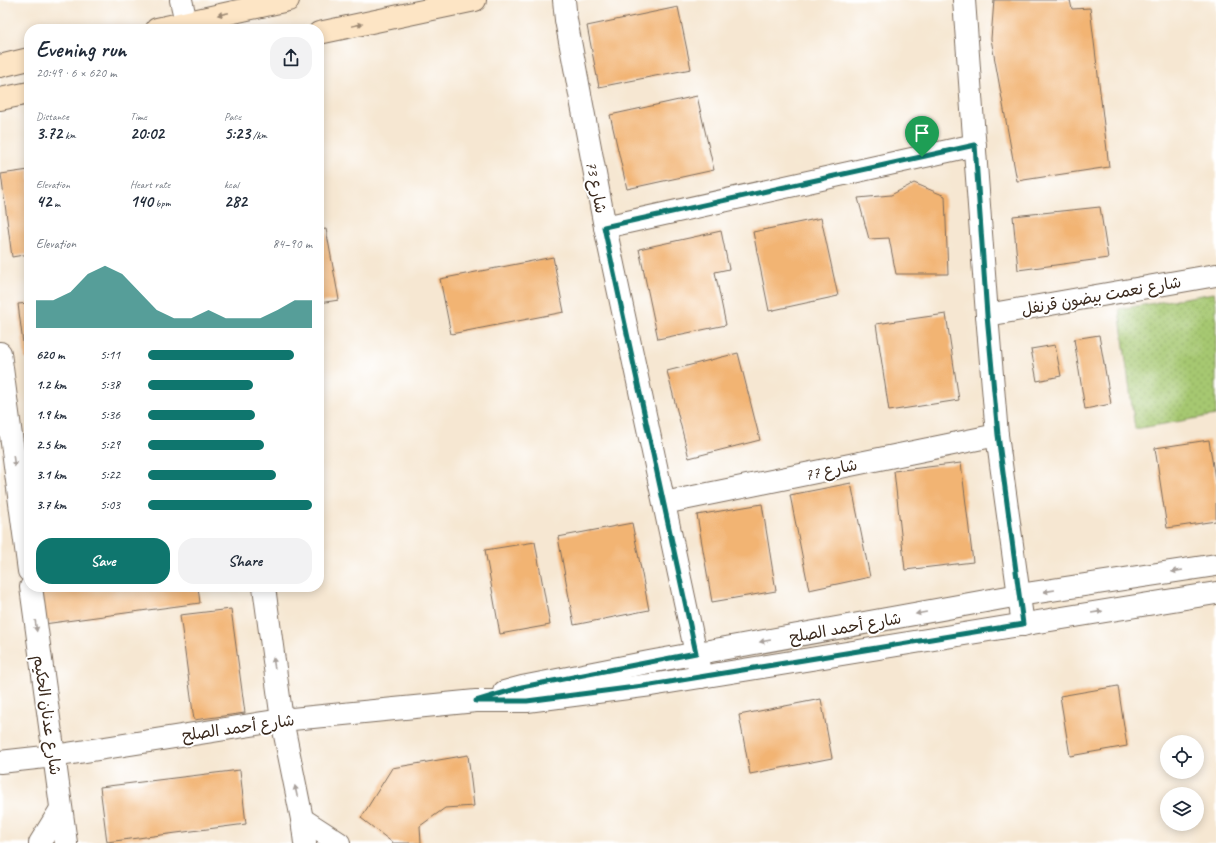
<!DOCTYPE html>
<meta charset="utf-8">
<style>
:root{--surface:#fff;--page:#f2f2f3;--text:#1f2937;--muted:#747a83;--accent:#0f766e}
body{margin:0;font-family:Caveat,"Playpen Sans Arabic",sans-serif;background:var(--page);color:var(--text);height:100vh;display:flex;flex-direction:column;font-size:15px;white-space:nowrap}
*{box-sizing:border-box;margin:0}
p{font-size:13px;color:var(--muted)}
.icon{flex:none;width:22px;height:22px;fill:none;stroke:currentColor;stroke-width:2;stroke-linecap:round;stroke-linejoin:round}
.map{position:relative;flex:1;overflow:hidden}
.side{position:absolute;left:24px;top:24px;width:300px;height:568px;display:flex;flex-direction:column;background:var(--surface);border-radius:16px;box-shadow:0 2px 10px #0003}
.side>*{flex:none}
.buttons{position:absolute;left:1160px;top:735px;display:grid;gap:8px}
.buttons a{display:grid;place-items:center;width:44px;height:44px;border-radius:50%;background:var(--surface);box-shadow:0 2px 10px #0003;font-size:20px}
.pin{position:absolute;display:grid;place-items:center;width:34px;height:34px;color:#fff;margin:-41px -17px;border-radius:50% 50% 50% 0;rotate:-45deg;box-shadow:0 0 4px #0007}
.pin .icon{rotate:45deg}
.round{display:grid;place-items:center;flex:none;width:42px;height:42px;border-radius:16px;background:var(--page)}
.headline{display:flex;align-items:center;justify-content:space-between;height:68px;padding:0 12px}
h1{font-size:22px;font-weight:700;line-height:30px}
.stats{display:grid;grid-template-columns:repeat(3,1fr);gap:6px;height:68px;padding:4px 12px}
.stats div{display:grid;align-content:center}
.stats b{font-size:17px;font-weight:700}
.stats small{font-size:11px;font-weight:400}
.stats p{font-size:11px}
.chart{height:112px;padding:8px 12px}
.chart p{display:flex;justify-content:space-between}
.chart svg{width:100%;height:72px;margin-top:4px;fill:var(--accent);opacity:.7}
.button{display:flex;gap:8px;margin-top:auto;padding:8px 12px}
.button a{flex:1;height:46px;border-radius:16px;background:var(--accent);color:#fff;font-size:16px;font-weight:700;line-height:46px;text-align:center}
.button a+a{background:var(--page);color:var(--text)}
ul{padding:0 12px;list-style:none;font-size:13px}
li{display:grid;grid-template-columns:64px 48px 1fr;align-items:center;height:30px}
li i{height:10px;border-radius:5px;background:var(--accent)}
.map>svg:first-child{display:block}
.grass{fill:url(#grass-dots);stroke:#707948}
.building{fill:#f2b473}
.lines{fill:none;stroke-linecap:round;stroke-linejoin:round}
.minor-casing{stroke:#7c6c5d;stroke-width:24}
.tertiary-casing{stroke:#7c6c5d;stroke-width:24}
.secondary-casing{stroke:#7c6c5d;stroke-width:24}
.minor{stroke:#fff;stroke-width:22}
.tertiary{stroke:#fff;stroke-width:22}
.secondary{stroke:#fde5c5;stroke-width:22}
.oneway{fill:#9c8872}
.oneway2{fill:#a79f9a}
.route-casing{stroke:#fff;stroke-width:8}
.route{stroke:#0f766e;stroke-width:5}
.labels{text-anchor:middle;stroke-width:4;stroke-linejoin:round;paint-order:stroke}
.street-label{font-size:16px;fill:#3b2a1e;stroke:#fff}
</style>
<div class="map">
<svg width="1216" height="843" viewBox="0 0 1216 843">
<defs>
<pattern id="grass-dots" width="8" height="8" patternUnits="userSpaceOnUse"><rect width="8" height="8" fill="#a6c871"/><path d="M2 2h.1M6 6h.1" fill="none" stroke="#88a35c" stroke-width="1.8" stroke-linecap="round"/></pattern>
</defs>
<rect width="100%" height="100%" fill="#fff"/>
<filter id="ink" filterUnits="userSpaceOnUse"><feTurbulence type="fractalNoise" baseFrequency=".025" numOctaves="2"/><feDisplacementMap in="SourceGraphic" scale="8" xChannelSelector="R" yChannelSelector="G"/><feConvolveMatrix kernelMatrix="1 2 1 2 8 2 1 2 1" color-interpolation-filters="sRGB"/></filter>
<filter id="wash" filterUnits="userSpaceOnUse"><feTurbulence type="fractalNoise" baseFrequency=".012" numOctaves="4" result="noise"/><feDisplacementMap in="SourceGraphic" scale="16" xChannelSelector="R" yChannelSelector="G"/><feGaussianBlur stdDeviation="0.9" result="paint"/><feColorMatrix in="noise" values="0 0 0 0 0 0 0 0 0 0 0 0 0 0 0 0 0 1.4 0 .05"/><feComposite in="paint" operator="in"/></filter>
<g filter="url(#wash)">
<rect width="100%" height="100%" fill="#f6e7d2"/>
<polygon class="grass" points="1214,293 1216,303 1216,415 1135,429 1119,309"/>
<g id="blocks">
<g class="building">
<polygon points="994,0 1070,0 1072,9 1090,8 1109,167 1017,181 991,39"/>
<polygon points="678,7 691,69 599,87 587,26"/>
<polygon points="697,96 714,170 627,189 610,115"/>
<polygon points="29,170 29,254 12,257 1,174"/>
<polygon points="914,183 945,196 948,274 896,274 889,238 869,239 858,198 891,195"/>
<polygon points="1100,207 1108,258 1018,270 1013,216"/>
<polygon points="821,218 838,296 769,311 753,232"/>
<polygon points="326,229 339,300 319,303 319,230"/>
<polygon points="721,231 729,269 715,272 726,325 658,339 639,249"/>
<polygon points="553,257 564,312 451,334 440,279"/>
<polygon points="29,303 29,358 25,359 18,304"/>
<polygon points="946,314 959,400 889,411 876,324"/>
<polygon points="1099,335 1111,404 1085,409 1074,339"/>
<polygon points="1055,345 1061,376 1037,381 1031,349"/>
<polygon points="738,353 760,440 689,458 667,371"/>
<polygon points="1209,440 1216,486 1216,521 1167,528 1155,448"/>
<polygon points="961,463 973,562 905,570 894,471"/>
<polygon points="851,483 870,577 809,590 790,495"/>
<polygon points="762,504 776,591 712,602 697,515"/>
<polygon points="632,523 649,610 574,625 558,537"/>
<polygon points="535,542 550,625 500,634 485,550"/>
<polygon points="38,587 198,587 200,603 44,624"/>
<polygon points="231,609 245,713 194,720 180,615"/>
<polygon points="1118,686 1127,746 1070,756 1060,696"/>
<polygon points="821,699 832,758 750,774 739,715"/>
<polygon points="468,755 474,806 445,808 420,826 421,843 393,843 361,818 392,768"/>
<polygon points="240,770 246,824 107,842 100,787"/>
</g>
</g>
</g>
<g filter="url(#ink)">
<use href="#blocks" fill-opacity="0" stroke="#7c6c5d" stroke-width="1"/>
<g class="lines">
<g class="minor-casing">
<g id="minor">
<polyline points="181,0 186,22"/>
<polyline points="564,0 566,20 605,227 701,677"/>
<polyline points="964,0 987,315 997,435 1023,625"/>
<polyline points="605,227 975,145"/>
<polyline points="987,315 1216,275"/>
<polyline points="664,503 997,435"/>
<polyline points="0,762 54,756"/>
</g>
</g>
<g class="tertiary-casing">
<g id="tertiary">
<polyline points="0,353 29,571"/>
<polyline points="31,587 66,843"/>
<polyline points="264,587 282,720 302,819 305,843"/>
<polyline points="504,692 522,687 649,662 1019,595 1216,565"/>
<polyline points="54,756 282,720 476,701 527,701 651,685 1216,593"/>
<polyline points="302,819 339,843"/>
<polyline points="40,843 61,809"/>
</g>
</g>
<g class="secondary-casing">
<g id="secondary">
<polyline points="157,29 288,0"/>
<polyline points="319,33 475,0"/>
<polyline points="0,66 29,59"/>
<polyline points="0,99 29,93"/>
</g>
</g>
<use href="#minor" class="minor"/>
<use href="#tertiary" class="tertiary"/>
<use href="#secondary" class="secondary"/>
</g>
<defs><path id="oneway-solid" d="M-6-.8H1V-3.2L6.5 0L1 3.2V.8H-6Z"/></defs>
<g class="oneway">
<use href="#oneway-solid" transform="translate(223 14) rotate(168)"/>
<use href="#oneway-solid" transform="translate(357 25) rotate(-12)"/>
</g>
<g class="oneway2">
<use href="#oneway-solid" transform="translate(14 461) rotate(82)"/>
<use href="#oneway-solid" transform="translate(1177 571) rotate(171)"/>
<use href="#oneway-solid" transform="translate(1049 591) rotate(171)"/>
<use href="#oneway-solid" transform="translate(1097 612) rotate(-9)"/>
<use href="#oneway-solid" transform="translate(921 613) rotate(170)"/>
<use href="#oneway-solid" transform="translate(36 626) rotate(82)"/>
<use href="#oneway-solid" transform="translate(765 641) rotate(170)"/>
<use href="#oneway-solid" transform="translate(274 663) rotate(-98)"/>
<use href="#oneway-solid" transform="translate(296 791) rotate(-102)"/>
</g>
</g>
<g class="lines" filter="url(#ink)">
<g class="route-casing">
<polygon id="route" points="975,145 987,315 998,435 1023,624 651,685 527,701 476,701 522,687 696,653 604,227"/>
</g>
<use href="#route" class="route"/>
</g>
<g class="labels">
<g class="street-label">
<text transform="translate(597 187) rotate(79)" y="6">شارع 73</text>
<text transform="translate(1101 295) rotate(-10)" y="6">شارع نعمت بيضون قرنفل</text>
<text transform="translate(831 469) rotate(-12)" y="6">شارع 77</text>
<text transform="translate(845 627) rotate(-10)" y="6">شارع أحمد الصلح</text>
<text transform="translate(48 715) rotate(82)" y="6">شارع عدنان الحكيم</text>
<text transform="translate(238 727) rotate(-8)" y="6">شارع أحمد الصلح</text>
</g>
</g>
</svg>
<div class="buttons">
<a><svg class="icon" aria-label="locate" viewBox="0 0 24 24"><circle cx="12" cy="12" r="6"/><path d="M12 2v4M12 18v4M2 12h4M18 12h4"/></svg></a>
<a><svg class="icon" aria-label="layers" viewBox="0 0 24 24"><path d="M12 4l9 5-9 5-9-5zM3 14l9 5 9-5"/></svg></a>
</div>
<div class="pin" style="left:922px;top:157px;background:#1e9e55"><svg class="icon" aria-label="arrive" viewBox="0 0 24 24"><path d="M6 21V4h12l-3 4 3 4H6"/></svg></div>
<section class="side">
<div class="headline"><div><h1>Evening run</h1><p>20:49 · 6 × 620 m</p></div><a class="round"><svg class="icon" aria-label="share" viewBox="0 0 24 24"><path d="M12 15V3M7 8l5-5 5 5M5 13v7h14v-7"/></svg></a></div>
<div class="stats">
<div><p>Distance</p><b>3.72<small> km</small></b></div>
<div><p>Time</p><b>20:02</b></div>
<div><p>Pace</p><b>5:23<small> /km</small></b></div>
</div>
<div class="stats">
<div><p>Elevation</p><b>42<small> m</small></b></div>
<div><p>Heart rate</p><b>140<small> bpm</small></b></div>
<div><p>kcal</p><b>282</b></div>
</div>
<div class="chart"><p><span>Elevation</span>84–90 m</p>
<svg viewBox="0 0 160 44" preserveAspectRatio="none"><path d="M0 44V27L10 27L20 22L30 11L40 6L50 11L60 22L70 33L80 38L90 38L100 33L110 38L120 38L130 38L140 33L150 27L160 27V44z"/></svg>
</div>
<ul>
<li><b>620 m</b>5:11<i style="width:89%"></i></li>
<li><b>1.2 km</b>5:38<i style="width:64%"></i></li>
<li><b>1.9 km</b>5:36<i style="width:65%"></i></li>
<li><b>2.5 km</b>5:29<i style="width:71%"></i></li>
<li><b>3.1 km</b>5:22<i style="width:78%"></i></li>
<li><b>3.7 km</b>5:03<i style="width:100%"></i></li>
</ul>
<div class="button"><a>Save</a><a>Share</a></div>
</section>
</div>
